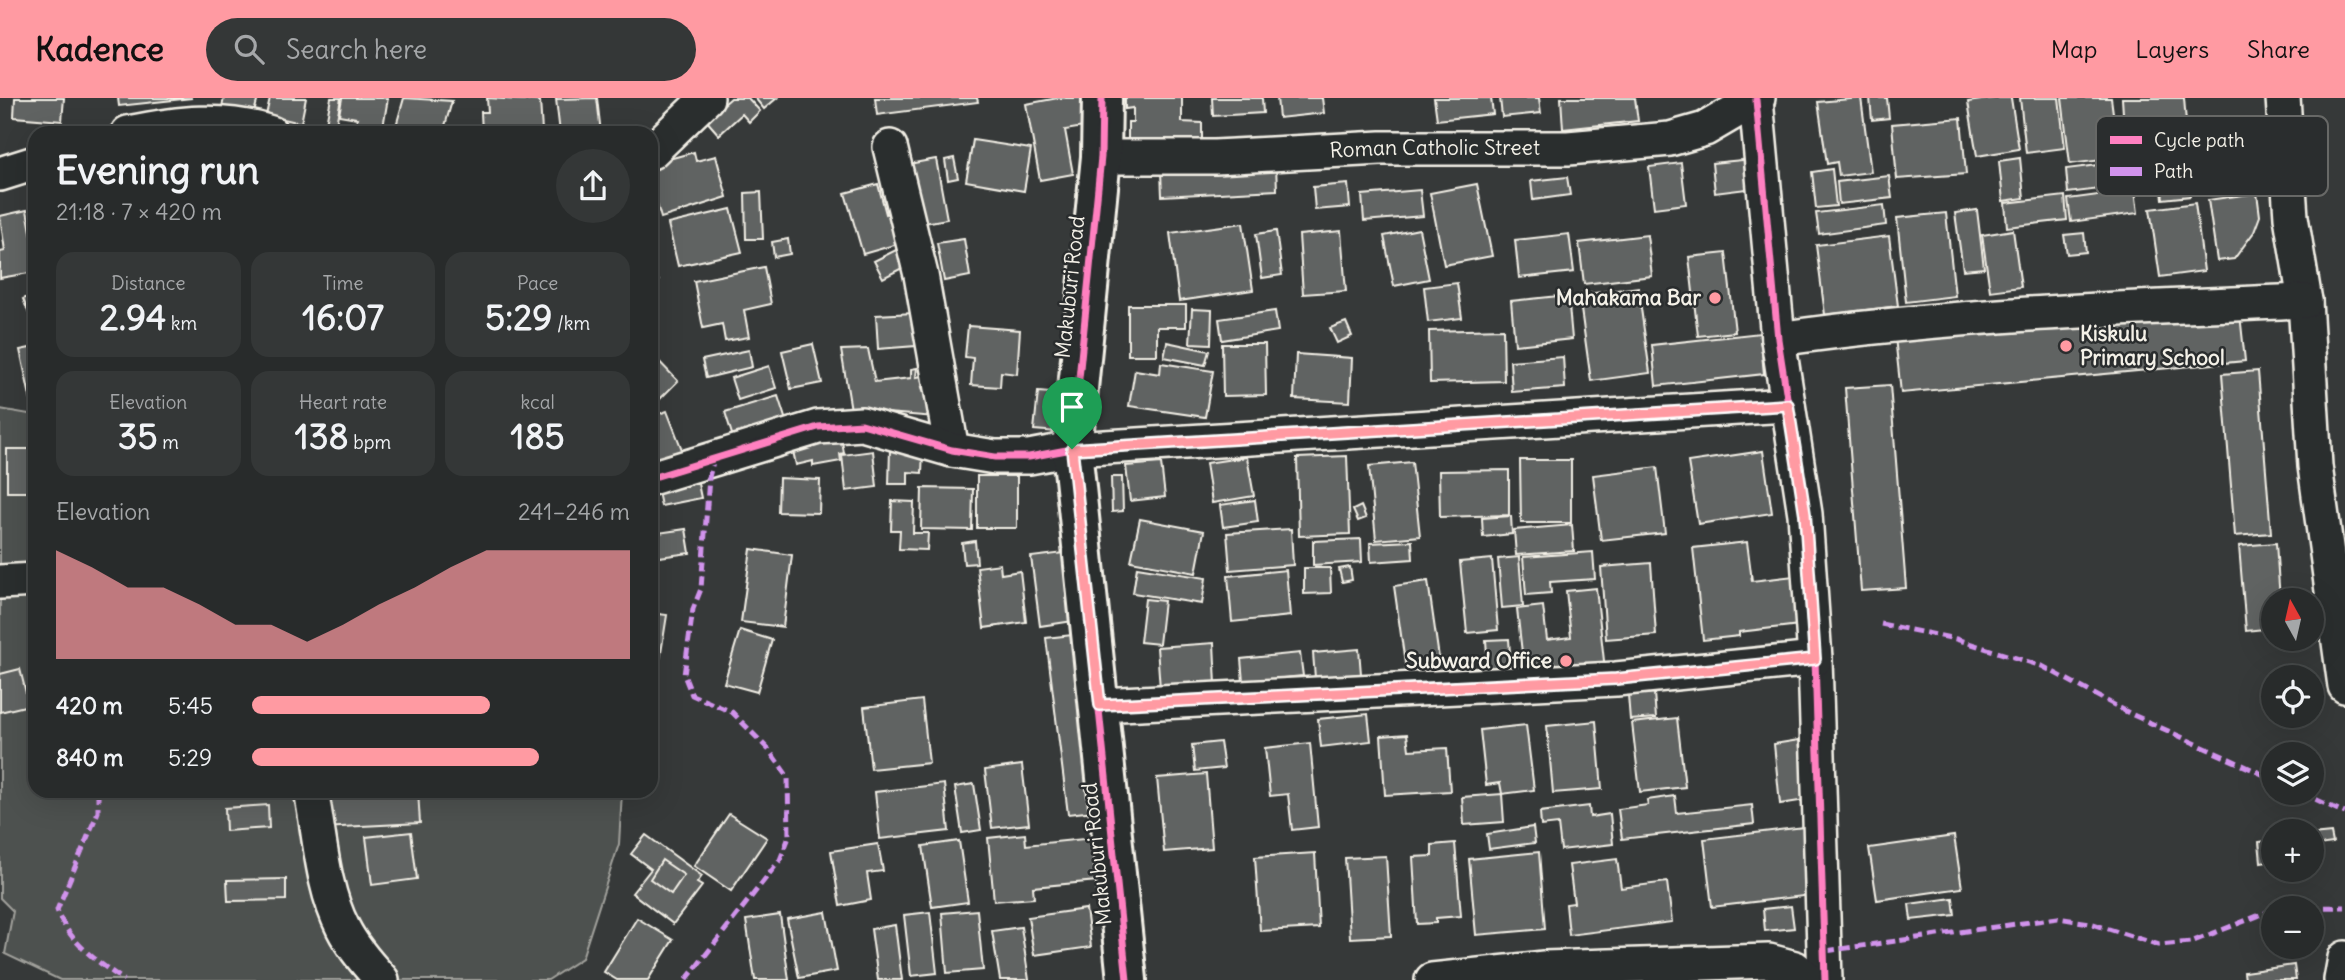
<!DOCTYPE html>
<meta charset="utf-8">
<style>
:root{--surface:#282b2b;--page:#343737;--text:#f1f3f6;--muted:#a5a7a9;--line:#444747;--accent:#ff9aa2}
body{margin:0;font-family:Delius,sans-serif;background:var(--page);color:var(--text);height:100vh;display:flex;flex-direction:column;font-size:26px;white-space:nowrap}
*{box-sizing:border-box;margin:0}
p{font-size:23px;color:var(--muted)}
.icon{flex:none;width:38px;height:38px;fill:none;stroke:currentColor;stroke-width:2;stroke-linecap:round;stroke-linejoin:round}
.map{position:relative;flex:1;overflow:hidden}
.side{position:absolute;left:28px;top:28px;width:630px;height:672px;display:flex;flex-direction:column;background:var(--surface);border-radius:21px;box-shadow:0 7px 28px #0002,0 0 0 2px var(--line)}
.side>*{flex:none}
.needle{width:46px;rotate:352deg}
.controls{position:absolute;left:2261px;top:490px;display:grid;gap:14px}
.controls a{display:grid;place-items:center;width:63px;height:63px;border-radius:50%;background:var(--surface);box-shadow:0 7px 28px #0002,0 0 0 2px var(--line);font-size:35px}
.pin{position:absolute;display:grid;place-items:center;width:60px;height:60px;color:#fff;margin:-72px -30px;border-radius:50% 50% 50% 0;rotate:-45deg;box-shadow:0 0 7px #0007}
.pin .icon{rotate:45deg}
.round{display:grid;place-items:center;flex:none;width:74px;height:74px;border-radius:37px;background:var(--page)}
.overview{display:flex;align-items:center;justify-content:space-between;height:119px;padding:0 28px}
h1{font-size:38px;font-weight:800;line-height:52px}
.metrics{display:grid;grid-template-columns:repeat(3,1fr);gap:10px;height:119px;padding:7px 28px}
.metrics div{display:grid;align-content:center;border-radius:18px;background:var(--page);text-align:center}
.metrics b{font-size:35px;font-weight:800}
.metrics small{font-size:19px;font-weight:400}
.metrics p{font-size:19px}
.chart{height:196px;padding:14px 28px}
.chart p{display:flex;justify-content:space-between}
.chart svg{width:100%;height:126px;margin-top:7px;fill:var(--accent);opacity:.7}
ul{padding:0 28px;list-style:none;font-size:23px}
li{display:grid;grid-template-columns:112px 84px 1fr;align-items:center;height:52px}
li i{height:18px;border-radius:9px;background:var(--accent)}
header{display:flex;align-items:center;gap:42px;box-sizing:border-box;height:98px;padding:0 35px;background:var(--accent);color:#111}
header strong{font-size:33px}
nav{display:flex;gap:38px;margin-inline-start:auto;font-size:24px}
.search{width:490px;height:63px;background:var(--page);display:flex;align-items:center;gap:18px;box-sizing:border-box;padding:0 24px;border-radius:38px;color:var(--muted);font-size:26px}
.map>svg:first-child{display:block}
.green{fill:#4e514f;stroke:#a1a19c;stroke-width:2}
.building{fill:#616362;stroke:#f4f1e8;stroke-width:2}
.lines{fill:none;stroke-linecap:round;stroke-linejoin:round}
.minor-casing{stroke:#f4f1e8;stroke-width:38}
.tertiary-casing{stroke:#f4f1e8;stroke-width:44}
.minor{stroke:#2a2d2e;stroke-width:33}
.tertiary{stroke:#2a2d2e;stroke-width:38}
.quiet{stroke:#d193ec;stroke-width:5;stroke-dasharray:10 5;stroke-linecap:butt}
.cycleway-casing{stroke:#2a2d2e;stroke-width:11}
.cycleway{stroke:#ff80c0;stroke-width:7}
.route-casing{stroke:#fff;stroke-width:14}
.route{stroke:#ff9aa2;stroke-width:9}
.poi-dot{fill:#ff9aa2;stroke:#2a2d2e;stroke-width:2.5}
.labels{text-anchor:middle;stroke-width:5;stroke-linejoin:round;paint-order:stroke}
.street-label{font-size:21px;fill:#f4f1e8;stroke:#2a2d2e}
.poi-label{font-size:21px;font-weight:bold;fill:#f4f1e8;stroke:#2a2d2e;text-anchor:end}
.key{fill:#2a2d2e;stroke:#676866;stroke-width:2}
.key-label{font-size:19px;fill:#f4f1e8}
</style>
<header>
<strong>Kadence</strong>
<div class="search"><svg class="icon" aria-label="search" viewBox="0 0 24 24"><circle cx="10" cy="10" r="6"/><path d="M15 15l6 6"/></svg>Search here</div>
<nav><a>Map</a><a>Layers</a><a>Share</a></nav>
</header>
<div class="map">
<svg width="2345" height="882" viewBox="0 0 2345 882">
<rect width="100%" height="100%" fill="#363939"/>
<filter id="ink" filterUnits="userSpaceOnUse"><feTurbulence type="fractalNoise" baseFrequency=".0143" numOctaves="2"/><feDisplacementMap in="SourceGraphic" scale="14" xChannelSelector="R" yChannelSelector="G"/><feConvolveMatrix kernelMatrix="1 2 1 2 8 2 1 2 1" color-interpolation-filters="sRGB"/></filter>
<g filter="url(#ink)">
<polygon class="green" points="0,311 35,317 35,693 622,693 619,746 582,860 548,882 60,882 5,856 13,813 0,800"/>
<g class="building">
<polygon points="15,0 64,0 62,23 14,19"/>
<polygon points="118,0 192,0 119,8"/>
<polygon points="224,0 258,0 253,18 222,9"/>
<polygon points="270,0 306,0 301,25 266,17"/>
<polygon points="331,0 341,0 335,32 325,30"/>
<polygon points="342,0 388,0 383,29 356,25 357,20 339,17"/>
<polygon points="404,0 452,3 443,35 394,35"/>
<polygon points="487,0 540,3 542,33 482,35 481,14 488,14"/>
<polygon points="597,0 601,35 560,35 556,1"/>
<polygon points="731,0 748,0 760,13 749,24 742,16 719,37 706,22"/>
<polygon points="755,0 777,0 764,11"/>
<polygon points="875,0 977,0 978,4 877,17"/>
<polygon points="1058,0 1092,0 1096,27 1065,32 1073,76 1040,82 1026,6"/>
<polygon points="1125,0 1182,0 1182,24 1202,25 1202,45 1128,45 1128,24 1133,24 1133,10 1125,11"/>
<polygon points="1212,0 1262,0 1263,15 1213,18"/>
<polygon points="1277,0 1322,0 1324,15 1279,20"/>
<polygon points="1434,0 1491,0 1493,16 1437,22"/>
<polygon points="1500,0 1539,0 1541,15 1502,19"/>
<polygon points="1561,0 1635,0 1638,23 1563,31"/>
<polygon points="1861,0 1871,74 1839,78 1837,64 1827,66 1818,4"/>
<polygon points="1870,0 1887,0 1889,20 1872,22"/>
<polygon points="1995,0 2011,0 2019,51 1977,58 1968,4"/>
<polygon points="2020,0 2059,0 2065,50 2026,55"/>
<polygon points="2062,0 2111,0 2119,60 2070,66"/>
<polygon points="2122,0 2184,0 2190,73 2127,78"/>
<polygon points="1961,20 1966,76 1897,81 1892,26"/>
<polygon points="352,25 374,35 348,35"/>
<polygon points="973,42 1031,51 1024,93 966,83"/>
<polygon points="694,54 696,63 716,58 727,99 661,120 651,86 651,66"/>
<polygon points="954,60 958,80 948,82 945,62"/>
<polygon points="2020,60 2024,100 2003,103 1999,63"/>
<polygon points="936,61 947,121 913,127 903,67"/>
<polygon points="1752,61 1755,90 1715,95 1712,65"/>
<polygon points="2122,64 2125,88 2068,95 2066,71"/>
<polygon points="1681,65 1686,106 1654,110 1649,69"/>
<polygon points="1276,67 1277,92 1162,98 1161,73"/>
<polygon points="1832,71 1836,108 1816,110 1812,74"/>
<polygon points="1889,78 1892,100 1839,106 1837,84"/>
<polygon points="1567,79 1570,97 1533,102 1531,83"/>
<polygon points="2188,82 2190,98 2163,101 2161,84"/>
<polygon points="878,86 886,116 899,112 908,143 863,156 845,95"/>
<polygon points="1348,86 1350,109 1315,112 1313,89"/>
<polygon points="1477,86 1492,158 1444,167 1430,95"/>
<polygon points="1420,92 1423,118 1364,123 1362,97"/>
<polygon points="2135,92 2138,115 2071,124 2068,101"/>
<polygon points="761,94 763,141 746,141 745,95"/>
<polygon points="2257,95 2260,118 2254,134 2234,161 2217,163 2208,102"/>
<polygon points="2065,98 2067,122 2007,129 2005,105"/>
<polygon points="2195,105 2204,173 2160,179 2150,111"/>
<polygon points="1884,107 1886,127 1819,136 1816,115"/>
<polygon points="731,111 742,154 678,168 668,126"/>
<polygon points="27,112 35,155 35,174 0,180 0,154 5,153 0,118"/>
<polygon points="1977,112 1984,170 1963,172 1955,115"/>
<polygon points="1946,115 1955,198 1906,204 1897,120"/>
<polygon points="1243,125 1253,192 1179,203 1170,135"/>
<polygon points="1419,131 1429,181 1394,188 1384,138"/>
<polygon points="2013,132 2021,189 1990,193 1982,137"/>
<polygon points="1276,133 1282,177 1262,180 1256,136"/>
<polygon points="1341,133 1346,193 1303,196 1299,137"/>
<polygon points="2084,135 2086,154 2067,156 2064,137"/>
<polygon points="1569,136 1574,174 1519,180 1515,142"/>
<polygon points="1647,137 1652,178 1584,186 1579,145"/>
<polygon points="1889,138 1898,208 1825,217 1816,147"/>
<polygon points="788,141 790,156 774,159 772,144"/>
<polygon points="964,141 970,178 944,183 937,145"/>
<polygon points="900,150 908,167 883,180 874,163"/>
<polygon points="1726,155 1735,234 1698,238 1689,159"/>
<polygon points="764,169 771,206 744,212 749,239 725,243 722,226 703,230 694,183"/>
<polygon points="651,183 659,183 657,226 651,226"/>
<polygon points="1457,185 1462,220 1428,224 1424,189"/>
<polygon points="1638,189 1650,275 1591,283 1579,197"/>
<polygon points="35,196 35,231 23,201"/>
<polygon points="1568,197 1572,241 1515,247 1511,203"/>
<polygon points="1128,207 1186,207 1186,229 1157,229 1157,257 1128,257"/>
<polygon points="2239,207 2245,263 1901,295 1895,239"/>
<polygon points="1192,211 1212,212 1211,246 1190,245"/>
<polygon points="1275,213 1278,233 1222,242 1219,221"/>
<polygon points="914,215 916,248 878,251 876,217"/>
<polygon points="1346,224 1352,238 1337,245 1330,230"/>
<polygon points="968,228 1020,232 1017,276 1001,274 1000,289 971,287 973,260 965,259"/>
<polygon points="1503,231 1504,283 1430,285 1429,233"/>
<polygon points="1760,235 1764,276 1656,288 1652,247"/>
<polygon points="1167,244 1209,253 1205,267 1164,259"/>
<polygon points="813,246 822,285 791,291 782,253"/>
<polygon points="1222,246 1265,246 1266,297 1223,298"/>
<polygon points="35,249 35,303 31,303 20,252"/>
<polygon points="868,251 875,284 911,280 911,271 917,270 916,279 929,277 930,288 922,289 924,295 935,297 935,319 851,312 841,252"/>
<polygon points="749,252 752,269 706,280 702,262"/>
<polygon points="651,255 678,283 660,301 651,292"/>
<polygon points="1296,256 1352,260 1350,304 1294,301"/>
<polygon points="1563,259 1565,290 1512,294 1510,263"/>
<polygon points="1161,265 1213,273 1205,319 1129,308 1135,272 1160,276"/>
<polygon points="769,268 776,290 738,302 731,280"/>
<polygon points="2258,273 2271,435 2235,438 2222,276"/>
<polygon points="1890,287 1906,490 1861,493 1845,290"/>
<polygon points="1038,294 1062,296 1058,334 1034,332"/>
<polygon points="778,298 788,329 735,346 725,314"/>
<polygon points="667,313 686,362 651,376 651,319"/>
<polygon points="841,338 844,355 840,356 841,363 813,368 813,363 796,367 792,348"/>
<rect x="7" y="351" width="28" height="43"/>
<polygon points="890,351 923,352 922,375 908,374 908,386 889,386"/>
<polygon points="873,353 877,389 846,393 842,357"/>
<polygon points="1763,353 1772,415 1698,426 1688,364"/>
<polygon points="1347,358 1350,436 1299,438 1297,360"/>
<polygon points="1247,359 1254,398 1212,405 1206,365"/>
<polygon points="1520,362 1571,362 1571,425 1521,425"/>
<polygon points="1412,364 1420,438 1376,442 1369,368"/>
<polygon points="1161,365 1165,399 1130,403 1126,368"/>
<polygon points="1657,369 1665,435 1601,442 1593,377"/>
<polygon points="1509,372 1509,417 1440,419 1439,373"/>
<polygon points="696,376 701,400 661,408 656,384"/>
<rect x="977" y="378" width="40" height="52"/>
<polygon points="1111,379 1122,379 1123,413 1112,414"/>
<polygon points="779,380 820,382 819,415 778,414"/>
<polygon points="922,390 973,391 972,432 921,431"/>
<polygon points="1255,402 1258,424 1223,429 1220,407"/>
<polygon points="892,403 914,404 913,435 928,435 927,452 899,451 900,432 891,432"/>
<polygon points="1361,408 1366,420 1358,423 1353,412"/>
<polygon points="1511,418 1512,436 1483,439 1482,420"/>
<polygon points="1140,421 1204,433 1196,475 1131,463"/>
<polygon points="1572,427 1574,453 1516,457 1514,432"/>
<polygon points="686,431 690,455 651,460 651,436"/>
<polygon points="1291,431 1293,467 1230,472 1227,435"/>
<polygon points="1361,441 1362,464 1313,467 1313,443"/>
<polygon points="975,443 977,465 964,466 962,445"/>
<polygon points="1412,443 1413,461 1371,464 1370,445"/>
<polygon points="1747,444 1752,483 1794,478 1799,527 1739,534 1739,538 1703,542 1693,450"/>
<polygon points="2276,445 2280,502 2273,502 2273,530 2246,533 2239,448"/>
<polygon points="751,451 792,457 783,529 741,524"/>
<polygon points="1072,454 1080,522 1040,528 1031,459"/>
<polygon points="1593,454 1595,481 1550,484 1551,495 1526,497 1523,459"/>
<polygon points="1519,459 1523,508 1502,510 1498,461"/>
<polygon points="1492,461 1498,532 1467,535 1460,464"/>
<polygon points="1651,465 1656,537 1606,541 1601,469"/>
<polygon points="1000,466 1001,476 1020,473 1026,524 984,530 977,469"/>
<polygon points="1137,469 1206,480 1202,506 1133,495"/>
<polygon points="1350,469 1352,482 1342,484 1339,471"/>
<polygon points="1304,470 1330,470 1331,495 1304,496"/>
<polygon points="1286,472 1290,518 1232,524 1228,478"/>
<polygon points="1428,483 1440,567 1406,572 1394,488"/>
<polygon points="1596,490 1605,572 1525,581 1517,511 1543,508 1547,542 1571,539 1566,493"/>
<polygon points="1145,501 1164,503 1159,546 1140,544"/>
<polygon points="651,515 667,517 658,574 651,573"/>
<polygon points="740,532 772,542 757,594 724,585"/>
<polygon points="1072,537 1094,713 1068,716 1046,540"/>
<polygon points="1509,541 1511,570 1488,571 1486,542"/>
<polygon points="1214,545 1216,587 1160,591 1157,549"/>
<polygon points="1359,551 1361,576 1315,580 1313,555"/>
<polygon points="1300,555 1303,578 1243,584 1241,561"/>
<polygon points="20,571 29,607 0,614 0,576"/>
<polygon points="1654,595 1656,620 1630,622 1628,597"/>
<polygon points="922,602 929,665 871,671 864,609"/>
<polygon points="1368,616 1371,643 1321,649 1318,621"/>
<polygon points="1677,620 1685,689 1640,694 1632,625"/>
<polygon points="1596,623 1602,691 1553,695 1547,628"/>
<polygon points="1526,627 1534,692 1502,696 1500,685 1486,687 1480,632"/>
<polygon points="1407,636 1409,652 1447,650 1450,693 1385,697 1381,638"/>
<polygon points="1799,642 1806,702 1780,706 1774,646"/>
<polygon points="1220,644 1224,670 1195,673 1192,647"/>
<polygon points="1310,645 1318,729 1292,732 1288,696 1270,698 1265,650"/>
<polygon points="1022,667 1029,726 992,730 985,672"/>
<polygon points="1206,676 1212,750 1164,754 1157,680"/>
<polygon points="944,686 949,733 880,741 875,694"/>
<polygon points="974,686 981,732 962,735 955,689"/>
<polygon points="321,693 418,693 420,725 322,730"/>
<polygon points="1502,696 1504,724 1464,727 1462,699"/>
<polygon points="1675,698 1677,715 1752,707 1754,726 1622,741 1618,711 1648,707 1647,702"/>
<polygon points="268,707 269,730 226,733 225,710"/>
<polygon points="1589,708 1590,719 1610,716 1613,746 1561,752 1558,726 1541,728 1540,714"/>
<polygon points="729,716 767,740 731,793 694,768"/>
<polygon points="1533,729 1535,745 1489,751 1487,736"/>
<polygon points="1804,729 1812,797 1712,809 1704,741"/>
<polygon points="411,734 417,781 372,787 366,739"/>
<polygon points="2331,735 2333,745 2318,747 2319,757 2312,758 2312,737"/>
<polygon points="1025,736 1026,747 1093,740 1097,783 1033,789 1034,800 994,803 988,740"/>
<polygon points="646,737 702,778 697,785 702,788 673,826 632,795 651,771 631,756"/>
<polygon points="1954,738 1962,790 1877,802 1869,750"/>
<polygon points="2273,742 2273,762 2261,764 2259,744"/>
<polygon points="959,743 968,804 932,809 923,748"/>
<polygon points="1455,745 1461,818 1436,820 1436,825 1417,826 1413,759 1432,758 1432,747"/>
<polygon points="878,746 883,773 867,775 871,802 840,808 831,753"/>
<polygon points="1539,754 1545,831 1476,837 1469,761"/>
<polygon points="1315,755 1319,830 1260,833 1255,759"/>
<polygon points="1386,758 1391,838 1350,840 1345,760"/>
<polygon points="1617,761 1621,790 1667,784 1672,824 1569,837 1566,806 1574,805 1569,767"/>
<polygon points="662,762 684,777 671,796 650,781"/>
<polygon points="286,781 286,802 228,803 227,782"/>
<polygon points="1953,800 1955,817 1911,822 1909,806"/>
<polygon points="1791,808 1794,830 1765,833 1763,811"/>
<polygon points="1086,811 1091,849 1034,857 1028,819"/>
<polygon points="977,812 983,872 947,875 942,815"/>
<polygon points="826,814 837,873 799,880 787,821"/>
<polygon points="930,814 937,875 911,878 904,817"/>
<polygon points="780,817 789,882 755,882 746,822"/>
<polygon points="637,820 673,842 648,882 617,882 604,874"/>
<polygon points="895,827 902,882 878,882 871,831"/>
<polygon points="1021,829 1029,882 1000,882 992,833"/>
<polygon points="2294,867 2296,882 2245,882 2244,874"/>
</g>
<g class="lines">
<g class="minor-casing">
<g id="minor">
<polyline points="2283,0 2291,119 2305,203 2315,368 2345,588"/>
<polyline points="1756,2 1778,241 1805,416 1815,561 1825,882"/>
<path d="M128,35C178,25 222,19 271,35"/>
<polyline points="890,49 921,177 952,352"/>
<polyline points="651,54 707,0"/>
<path id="s1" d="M1101,59H1215L1381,50H1568L1670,41L1705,31L1758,0"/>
<polyline points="0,76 35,65"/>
<path d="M1778,241C1953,216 2128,210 2305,203"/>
<polyline points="651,380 818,329 862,326 952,352 995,359 1029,359 1072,351 1788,307"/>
<polyline points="0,484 35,482"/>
<polyline points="1100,607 1616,581 1815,561"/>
<path d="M311,693C320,738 322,789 343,830C353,850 367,866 382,882"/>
<polyline points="1432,882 1544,870 1769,863 1795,870 1809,882"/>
<polyline points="2341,882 2345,860"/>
</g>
</g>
<g class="tertiary-casing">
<polyline id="tertiary" points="1102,0 1101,59 1072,351 1127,882"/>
</g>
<use href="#minor" class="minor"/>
<use href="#tertiary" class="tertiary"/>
<g class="quiet">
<polyline points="1881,526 1956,541 2042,568 2131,616 2273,681"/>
<path d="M98,693V714L57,812C68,843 97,864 124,882"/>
<polyline points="2302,695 2345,715"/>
<polyline points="2280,810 2345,809"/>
<polyline points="1826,853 2058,820 2090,825 2159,847 2191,844 2273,812"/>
<polyline points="686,882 780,762 789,739 788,679 769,652 732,614 692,597 684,577 693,511 701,491 709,379 714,360"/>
</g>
<g class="cycleway-casing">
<g id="cycleway">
<polyline points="1102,0 1101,59 1072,351 1127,882"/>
<polyline points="1756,2 1778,241 1805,416 1815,561 1825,882"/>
<polyline points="651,380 818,329 862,326 952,352 995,359 1029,359 1072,351 1788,307"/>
</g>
</g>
<use href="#cycleway" class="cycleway"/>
</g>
</g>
<g class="lines" filter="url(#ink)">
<g class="route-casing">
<polygon id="route" points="1788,307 1805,416 1815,561 1616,581 1100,607 1072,351"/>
</g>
<use href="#route" class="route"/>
</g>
<g class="poi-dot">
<circle cx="1715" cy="200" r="7"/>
<circle cx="2066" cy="248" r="7"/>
<circle cx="1566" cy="563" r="7"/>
</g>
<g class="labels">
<g class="street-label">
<text dy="7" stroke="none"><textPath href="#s1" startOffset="334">Roman Catholic Street</textPath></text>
<text transform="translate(1070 189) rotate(-84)" y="7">Makuburi Road</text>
<text transform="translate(1097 756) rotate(-96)" y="7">Makuburi Road</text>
</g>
<g class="poi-label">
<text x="1701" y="207">Mahakama Bar</text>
<text x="2080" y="243" text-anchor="start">Kiskulu<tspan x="2080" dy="24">Primary School</tspan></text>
<text x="1552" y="570">Subward Office</text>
</g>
</g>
<rect x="2096" y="18" width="232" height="80" rx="10" class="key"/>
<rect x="2110" y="38" width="32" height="8" fill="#ff80c0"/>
<rect x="2110" y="69" width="32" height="9" fill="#d193ec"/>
<g class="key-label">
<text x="2154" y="49">Cycle path</text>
<text x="2154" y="80">Path</text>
</g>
</svg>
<div class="controls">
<a><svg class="needle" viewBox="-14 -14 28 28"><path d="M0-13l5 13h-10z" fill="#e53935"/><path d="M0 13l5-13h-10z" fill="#a5a7a9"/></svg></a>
<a><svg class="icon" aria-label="locate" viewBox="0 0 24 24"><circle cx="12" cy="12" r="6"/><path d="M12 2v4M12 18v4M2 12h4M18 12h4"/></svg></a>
<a><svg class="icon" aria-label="layers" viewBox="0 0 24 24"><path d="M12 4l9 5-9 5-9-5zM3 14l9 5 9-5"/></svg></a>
<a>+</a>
<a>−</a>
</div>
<div class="pin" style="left:1072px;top:351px;background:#1e9e55"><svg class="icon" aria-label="arrive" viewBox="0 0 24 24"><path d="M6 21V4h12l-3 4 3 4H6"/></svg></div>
<section class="side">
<div class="overview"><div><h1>Evening run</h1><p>21:18 · 7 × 420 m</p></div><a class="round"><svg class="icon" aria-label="share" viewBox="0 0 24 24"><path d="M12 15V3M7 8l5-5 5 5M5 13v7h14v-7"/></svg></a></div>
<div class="metrics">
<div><p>Distance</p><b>2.94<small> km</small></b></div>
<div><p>Time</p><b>16:07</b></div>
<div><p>Pace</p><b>5:29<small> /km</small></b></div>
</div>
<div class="metrics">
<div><p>Elevation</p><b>35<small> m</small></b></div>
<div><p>Heart rate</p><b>138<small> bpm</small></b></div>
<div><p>kcal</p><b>185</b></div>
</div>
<div class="chart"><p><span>Elevation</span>241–246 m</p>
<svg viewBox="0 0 160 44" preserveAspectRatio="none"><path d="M0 44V6L10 12L20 19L30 19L40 25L50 32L60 32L70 38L80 32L90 25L100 19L110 12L120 6L130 6L140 6L150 6L160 6V44z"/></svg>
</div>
<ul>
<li><b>420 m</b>5:45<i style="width:63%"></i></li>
<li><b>840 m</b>5:29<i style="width:76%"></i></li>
</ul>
</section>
</div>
